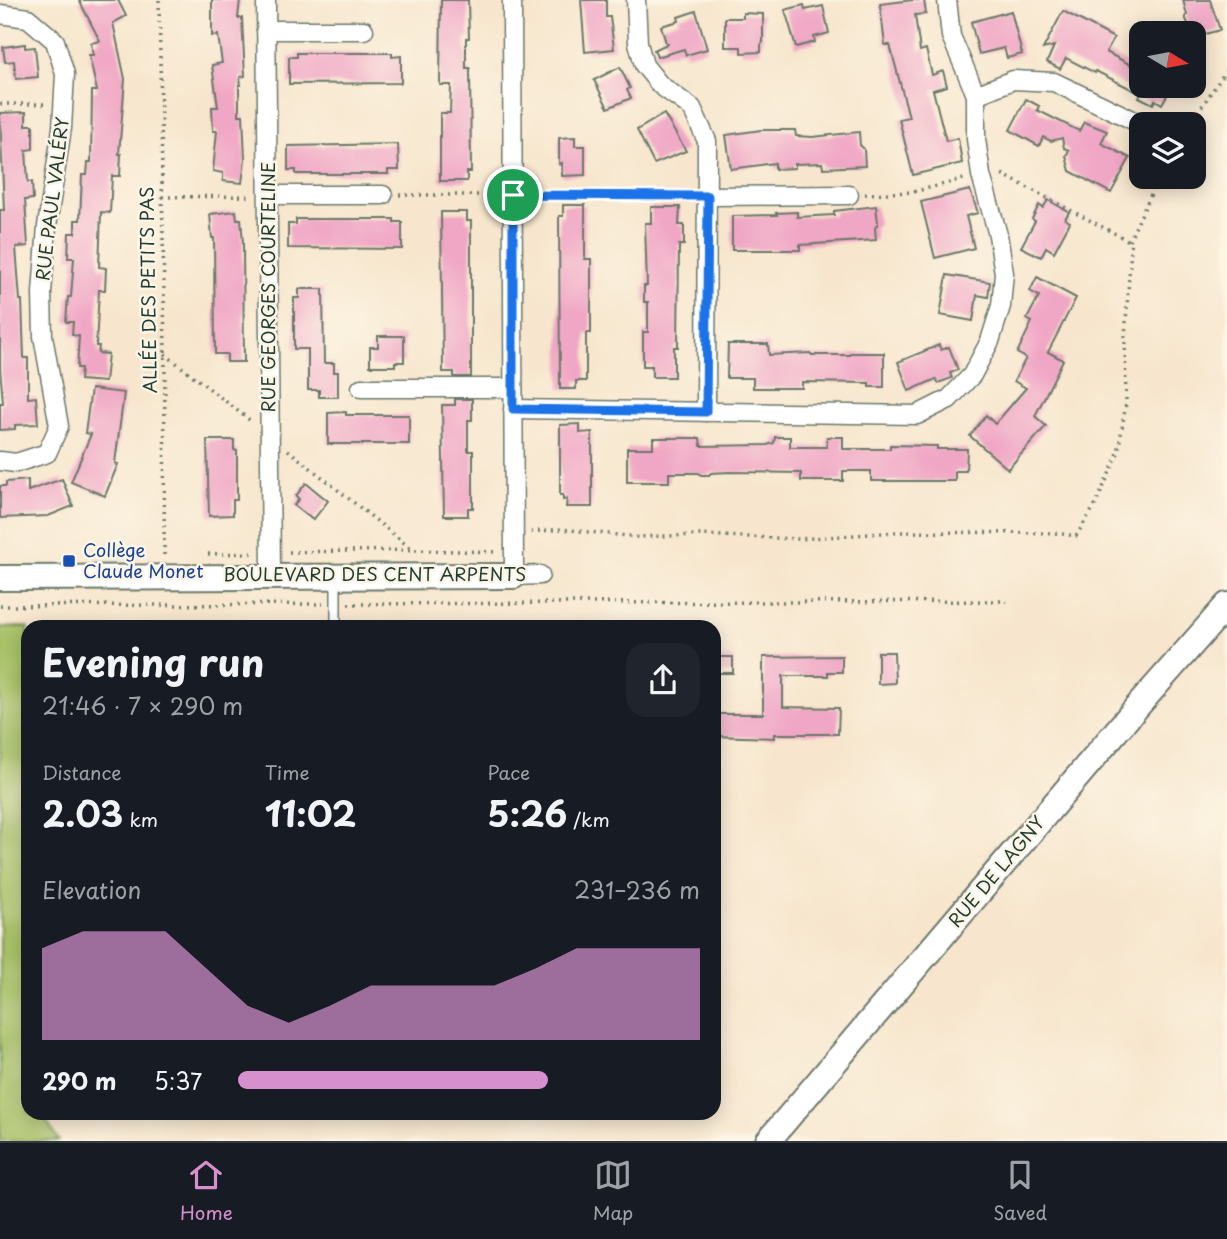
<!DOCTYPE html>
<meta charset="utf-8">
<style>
:root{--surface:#171b24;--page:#20242c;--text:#f1f3f6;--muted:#9ea1a6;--line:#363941;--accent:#d690ce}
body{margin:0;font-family:"Playpen Sans",sans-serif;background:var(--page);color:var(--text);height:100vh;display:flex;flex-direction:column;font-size:26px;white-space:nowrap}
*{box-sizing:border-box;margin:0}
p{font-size:23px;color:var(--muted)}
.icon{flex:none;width:38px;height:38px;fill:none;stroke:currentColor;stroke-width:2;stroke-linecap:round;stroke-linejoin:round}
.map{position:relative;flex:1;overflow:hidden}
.panel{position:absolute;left:21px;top:620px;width:700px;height:500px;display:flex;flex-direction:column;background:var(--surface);border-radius:21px;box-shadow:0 4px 18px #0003}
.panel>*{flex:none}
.needle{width:46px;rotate:100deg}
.fabs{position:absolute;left:1129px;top:21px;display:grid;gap:14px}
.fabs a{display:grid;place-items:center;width:77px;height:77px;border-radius:14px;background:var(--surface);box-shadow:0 4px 18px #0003;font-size:35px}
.pin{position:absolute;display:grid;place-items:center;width:60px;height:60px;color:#fff;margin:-30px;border:4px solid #fff;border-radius:50%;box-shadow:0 2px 7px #0007}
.round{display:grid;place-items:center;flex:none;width:74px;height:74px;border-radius:21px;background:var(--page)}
.head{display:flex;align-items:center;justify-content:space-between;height:119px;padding:0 21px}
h1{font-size:38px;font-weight:700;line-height:52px}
.metrics{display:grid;grid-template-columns:repeat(3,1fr);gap:10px;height:119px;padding:7px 21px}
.metrics div{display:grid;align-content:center}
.metrics b{font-size:35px;font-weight:700}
.metrics small{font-size:19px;font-weight:400}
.metrics p{font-size:19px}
.chart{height:196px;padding:14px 21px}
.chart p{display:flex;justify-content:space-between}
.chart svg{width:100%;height:126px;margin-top:7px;fill:var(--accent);opacity:.7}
ul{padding:0 21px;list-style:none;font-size:23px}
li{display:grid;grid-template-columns:112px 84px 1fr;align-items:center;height:52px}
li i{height:18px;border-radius:9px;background:var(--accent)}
.tabs{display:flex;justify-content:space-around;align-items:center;height:98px;border-top:2px solid var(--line);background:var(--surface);font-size:19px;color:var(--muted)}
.tabs a{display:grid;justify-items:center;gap:4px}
.tabs .current{color:var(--accent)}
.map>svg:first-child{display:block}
.green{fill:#a8c167;stroke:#647f4e;stroke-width:2}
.building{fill:#f0a6c5}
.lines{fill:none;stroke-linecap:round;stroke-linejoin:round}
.lane-casing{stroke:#6b786a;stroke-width:12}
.street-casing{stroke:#6b786a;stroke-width:21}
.secondary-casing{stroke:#6b786a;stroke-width:28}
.path{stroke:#6b786a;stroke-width:3.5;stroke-dasharray:2 5;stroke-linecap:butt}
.lane{stroke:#fff;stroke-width:9}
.street{stroke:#fff;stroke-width:18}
.secondary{stroke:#fff;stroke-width:24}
.route-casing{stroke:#fff;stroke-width:14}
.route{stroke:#1a73e8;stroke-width:9}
.transit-dot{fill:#1a4fb4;stroke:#fcf5e5;stroke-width:2.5}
.labels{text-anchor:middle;stroke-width:5;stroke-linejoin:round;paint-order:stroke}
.street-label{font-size:18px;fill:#1f3d34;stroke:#fcf5e5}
.transit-label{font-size:18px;fill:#164399;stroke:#fcf5e5;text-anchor:start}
</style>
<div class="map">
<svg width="1227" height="1141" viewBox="0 0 1227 1141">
<rect width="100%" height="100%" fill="#fcf5e5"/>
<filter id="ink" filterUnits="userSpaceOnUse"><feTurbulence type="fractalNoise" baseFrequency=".0143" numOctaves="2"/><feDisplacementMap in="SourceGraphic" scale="14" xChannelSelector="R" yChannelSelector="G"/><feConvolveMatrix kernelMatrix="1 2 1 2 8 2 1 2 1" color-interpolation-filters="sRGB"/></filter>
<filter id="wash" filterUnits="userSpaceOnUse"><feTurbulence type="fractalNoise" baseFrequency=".00686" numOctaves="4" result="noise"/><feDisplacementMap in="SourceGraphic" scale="28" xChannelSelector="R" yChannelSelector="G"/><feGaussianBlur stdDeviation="1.57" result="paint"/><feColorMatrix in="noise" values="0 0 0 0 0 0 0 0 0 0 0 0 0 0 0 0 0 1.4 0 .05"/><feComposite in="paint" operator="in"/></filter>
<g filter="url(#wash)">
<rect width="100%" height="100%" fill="#f7e6cd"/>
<polygon class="green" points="0,627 28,627 28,1113 41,1113 59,1141 0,1141"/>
<g id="blocks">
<g class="building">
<polygon points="79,0 118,0 126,16 113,23 125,79 119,154 121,154 120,176 112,176 110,213 101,212 99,267 106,268 105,290 99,290 96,346 99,346 98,353 108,354 105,382 80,380 81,368 77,368 79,336 72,335 73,322 66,322 68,297 71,297 74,258 68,258 69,233 75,233 75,220 80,220 82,175 87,175 88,162 91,162 92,91 97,91 89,55 93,55 91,43 100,41"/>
<polygon points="212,0 240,0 238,18 242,18 245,76 240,77 241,85 239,85 239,115 243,115 245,159 242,183 223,181 223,173 213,171 217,131 213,131 212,107 218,107 212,65 222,63 218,35 212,36"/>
<polygon points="441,0 468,0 469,38 466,38 466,68 470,68 471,172 467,172 467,181 440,181 440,113 450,113 451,85 440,85"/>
<polygon points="581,0 606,0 606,17 610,17 614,49 585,52"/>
<polygon points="913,0 924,0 926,14 915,15 920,51 926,49 932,75 943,71 947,86 933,90 946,141 958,138 962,163 913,175 899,119 909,117 890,45 885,45 880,4"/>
<polygon points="1183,0 1210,0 1220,30 1194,37 1185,17 1187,15"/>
<polygon points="804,5 805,10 823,6 829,33 814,37 815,42 796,47 785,10"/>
<polygon points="696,11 707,49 686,55 684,49 657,57 654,50 669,43 666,43 661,26 679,21 678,17"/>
<polygon points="1011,11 1022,54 1007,58 1004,48 979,54 971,22"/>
<polygon points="1063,11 1114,38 1106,52 1141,70 1141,86 1172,86 1162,104 1155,100 1153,104 1139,97 1141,94 1096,71 1095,73 1066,58 1060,69 1047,62 1054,46 1043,49"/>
<polygon points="743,13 763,14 763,42 761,45 761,52 741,53 741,47 725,47 725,18 743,18"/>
<polygon points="25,44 25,48 35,47 38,77 16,79 14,61 5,62 3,47"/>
<polygon points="297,53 392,53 392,57 401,56 401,83 289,84 289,57 297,57"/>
<polygon points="620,67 630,88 627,90 631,98 608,108 594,80"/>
<polygon points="1026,99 1039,106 1037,110 1079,131 1084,122 1107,131 1101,143 1130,158 1111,193 1070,171 1066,156 1069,150 1064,148 1062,138 1051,141 1043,137 1039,146 1010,130"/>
<polygon points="26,112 26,125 33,125 33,149 26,150 28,182 32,182 33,199 25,200 28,246 16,247 20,300 22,300 24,358 28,358 28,398 36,397 38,424 15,425 15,429 0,430 0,403 3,403 0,368 0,210 4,210 0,113"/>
<polygon points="664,114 686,151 654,164 637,130"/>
<polygon points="761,130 795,130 796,136 812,137 859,132 860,145 864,149 865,166 823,168 822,163 795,164 795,168 775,169 775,163 731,169 726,135"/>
<polygon points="575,137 575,146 585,146 585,175 562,176 562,163 559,164 559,138"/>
<polygon points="398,144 399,170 388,170 388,174 296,174 296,170 288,170 288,146"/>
<polygon points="970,190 978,213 966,216 974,248 935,258 921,202"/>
<polygon points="1048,200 1069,212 1065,219 1070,222 1054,252 1046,247 1041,257 1021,247 1035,221 1032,219 1039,205 1043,208"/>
<polygon points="563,205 585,205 585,259 591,259 591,333 586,333 586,381 576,381 576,389 560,389 559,216 563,216"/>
<polygon points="876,206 878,223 875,228 876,240 800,245 800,250 732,250 732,216 777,215 776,213 797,212 797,217 834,215 834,211"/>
<polygon points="651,207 680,207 679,225 684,225 684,245 679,245 678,347 674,347 674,377 652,377 652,366 643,366 643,332 648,332 648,302 644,302 644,286 647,286 645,223 651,223"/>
<polygon points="236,211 237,219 241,219 243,243 244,362 227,362 227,354 215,354 214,238 212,238 210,214"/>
<polygon points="441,212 467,212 467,221 471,221 471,377 454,377 454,372 443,372"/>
<polygon points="296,219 394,219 394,222 402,222 402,249 288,248 288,224 296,224"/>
<polygon points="947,275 990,282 988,297 977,295 973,321 940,315"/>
<polygon points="1037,277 1076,298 1048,352 1063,360 1035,416 1046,426 1008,469 970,436 986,415 995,424 1026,388 1014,381 1026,358 1017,353 1032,322 1027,319 1039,296 1030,291"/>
<polygon points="299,289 323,289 324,363 334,363 334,372 338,372 338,397 319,397 319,390 308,390 308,349 294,349 294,298 299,298"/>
<polygon points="378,336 404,336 404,362 395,362 395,366 370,366 370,347 378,347"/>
<polygon points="728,344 768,344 769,355 810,353 812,355 850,355 850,353 884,353 884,387 869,387 869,383 802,382 802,388 753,388 753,378 727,378"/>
<polygon points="939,345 941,350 949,347 958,370 950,373 952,378 938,383 936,379 909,391 898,362"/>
<polygon points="91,389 124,393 115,463 118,464 105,496 71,482 91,434 85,433"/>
<polygon points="455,399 472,399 472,420 468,420 468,451 473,451 473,508 468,508 468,516 444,516 442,405 455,405"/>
<polygon points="346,412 346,415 409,415 409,444 328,444 328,413"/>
<polygon points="580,424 580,433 592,432 592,507 566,507 567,499 563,500 563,495 560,495 560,425"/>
<polygon points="775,437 790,437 790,447 827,447 827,437 843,437 843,449 890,449 890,445 937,446 937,449 967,449 966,471 955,471 955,481 871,481 871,471 843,471 843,481 801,481 801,473 729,472 711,473 709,475 701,475 699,473 669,473 669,482 627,482 627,448 653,448 653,438 700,438 701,446 767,445 774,443"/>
<polygon points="207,440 234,440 234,450 237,451 237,500 233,500 233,515 209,516"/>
<polygon points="62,479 73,506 48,516 0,518 0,486 6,486 6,482 28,480 28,491"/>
<polygon points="306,483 328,501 313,520 294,505 299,499 296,496"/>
<polygon points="878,652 894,652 895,683 878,684"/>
<polygon points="842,656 842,672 828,672 828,676 783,676 783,707 839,708 838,734 775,734 775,738 714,736 714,714 763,714 763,657"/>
<rect x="714" y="657" width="19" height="16"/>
</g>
</g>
</g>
<g filter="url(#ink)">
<use href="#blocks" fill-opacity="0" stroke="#6b786a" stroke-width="2"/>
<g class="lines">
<g class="lane-casing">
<polyline id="lane" points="336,626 336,577"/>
</g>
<g class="street-casing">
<g id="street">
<polyline points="266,0 271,575"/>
<polyline points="512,0 514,576 540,575"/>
<polyline points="636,0 638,43 644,65 660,85 692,108 707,141 706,412"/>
<polyline points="0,14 28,18 55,41 65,74 62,128 47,226 42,293 43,336 59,426 47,453 16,463 0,461"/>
<polyline points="266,30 364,30"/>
<polyline points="976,95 1013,80 1054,82 1141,124"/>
<polyline points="269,195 383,195"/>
<polyline points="708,196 849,195"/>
<polyline points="361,388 513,388"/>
<polyline points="513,409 917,415 949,399 972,375 990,341 1001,306 1004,273 998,235 981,175 976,139 976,95 951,36 947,0"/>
</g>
</g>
<g class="secondary-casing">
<g id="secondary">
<polyline points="0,578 514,576"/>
<polyline points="768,1141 1136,708 1227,605"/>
</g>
</g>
<g class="path">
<polyline points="159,0 165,354 164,558"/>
<polyline points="0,104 47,104"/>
<polyline points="1190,124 1227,69"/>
<polyline points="865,194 913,192 964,179"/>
<polyline points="399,195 497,195"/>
<polyline points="529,196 689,196"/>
<polyline points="162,197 251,196"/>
<polyline points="1129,241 1159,177"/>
<polyline points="165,354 252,422"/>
<polyline points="288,450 413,550"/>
<polyline points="531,532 561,529 637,537 699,535 799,539 896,532 1055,533 1076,536 1096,504 1118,453 1126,403 1125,338 1131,247 1129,241 998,172"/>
<polyline points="289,552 413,550 498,552"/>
<polyline points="208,554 253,553"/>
<polyline points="348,604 1007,601"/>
<polyline points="0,606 323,604"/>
</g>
<use href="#lane" class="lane"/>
<use href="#street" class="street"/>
<use href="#secondary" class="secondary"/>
</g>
</g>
<g class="lines" filter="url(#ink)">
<g class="route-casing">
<polygon id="route" points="513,195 708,196 706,412 513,409"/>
</g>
<use href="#route" class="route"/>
</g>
<rect class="transit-dot" x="62" y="554" width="14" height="14" rx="3.5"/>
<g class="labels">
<g class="street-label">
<text transform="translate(53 199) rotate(-83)" y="6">RUE PAUL VALÉRY</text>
<text transform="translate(269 287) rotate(-90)" y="6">RUE GEORGES COURTELINE</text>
<text transform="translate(149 290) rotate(-91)" y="6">ALLÉE DES PETITS PAS</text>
<text x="375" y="581">BOULEVARD DES CENT ARPENTS</text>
<text transform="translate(997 872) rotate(-50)" y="6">RUE DE LAGNY</text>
</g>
<g class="transit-label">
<text x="83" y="557">Collège<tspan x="83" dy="21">Claude Monet</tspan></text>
</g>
</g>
</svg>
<div class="fabs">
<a><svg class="needle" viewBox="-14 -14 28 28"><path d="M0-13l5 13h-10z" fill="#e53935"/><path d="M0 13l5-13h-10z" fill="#9ea1a6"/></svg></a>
<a><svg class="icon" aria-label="layers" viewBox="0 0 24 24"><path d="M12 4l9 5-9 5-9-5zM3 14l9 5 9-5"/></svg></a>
</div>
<div class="pin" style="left:513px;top:195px;background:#1e9e55"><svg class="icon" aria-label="arrive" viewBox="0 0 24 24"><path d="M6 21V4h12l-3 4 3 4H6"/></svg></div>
<section class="panel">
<div class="head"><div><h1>Evening run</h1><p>21:46 · 7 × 290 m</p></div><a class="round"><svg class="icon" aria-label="share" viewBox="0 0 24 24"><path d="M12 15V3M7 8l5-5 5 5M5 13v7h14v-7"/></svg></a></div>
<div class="metrics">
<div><p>Distance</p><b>2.03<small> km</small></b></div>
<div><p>Time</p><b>11:02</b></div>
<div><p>Pace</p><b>5:26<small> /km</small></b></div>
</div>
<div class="chart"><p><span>Elevation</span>231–236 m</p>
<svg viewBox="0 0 160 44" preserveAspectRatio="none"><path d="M0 44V12L10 6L20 6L30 6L40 19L50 32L60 38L70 32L80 25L90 25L100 25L110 25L120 19L130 12L140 12L150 12L160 12V44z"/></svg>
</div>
<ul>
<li><b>290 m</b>5:37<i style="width:67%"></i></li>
</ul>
</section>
</div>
<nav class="tabs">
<a class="current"><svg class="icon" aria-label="home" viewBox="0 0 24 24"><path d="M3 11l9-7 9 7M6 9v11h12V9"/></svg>Home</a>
<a><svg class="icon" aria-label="map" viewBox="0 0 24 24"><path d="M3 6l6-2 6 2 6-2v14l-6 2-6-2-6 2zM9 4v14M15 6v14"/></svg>Map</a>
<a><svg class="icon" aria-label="saved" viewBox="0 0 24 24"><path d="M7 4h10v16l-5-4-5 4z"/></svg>Saved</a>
</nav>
